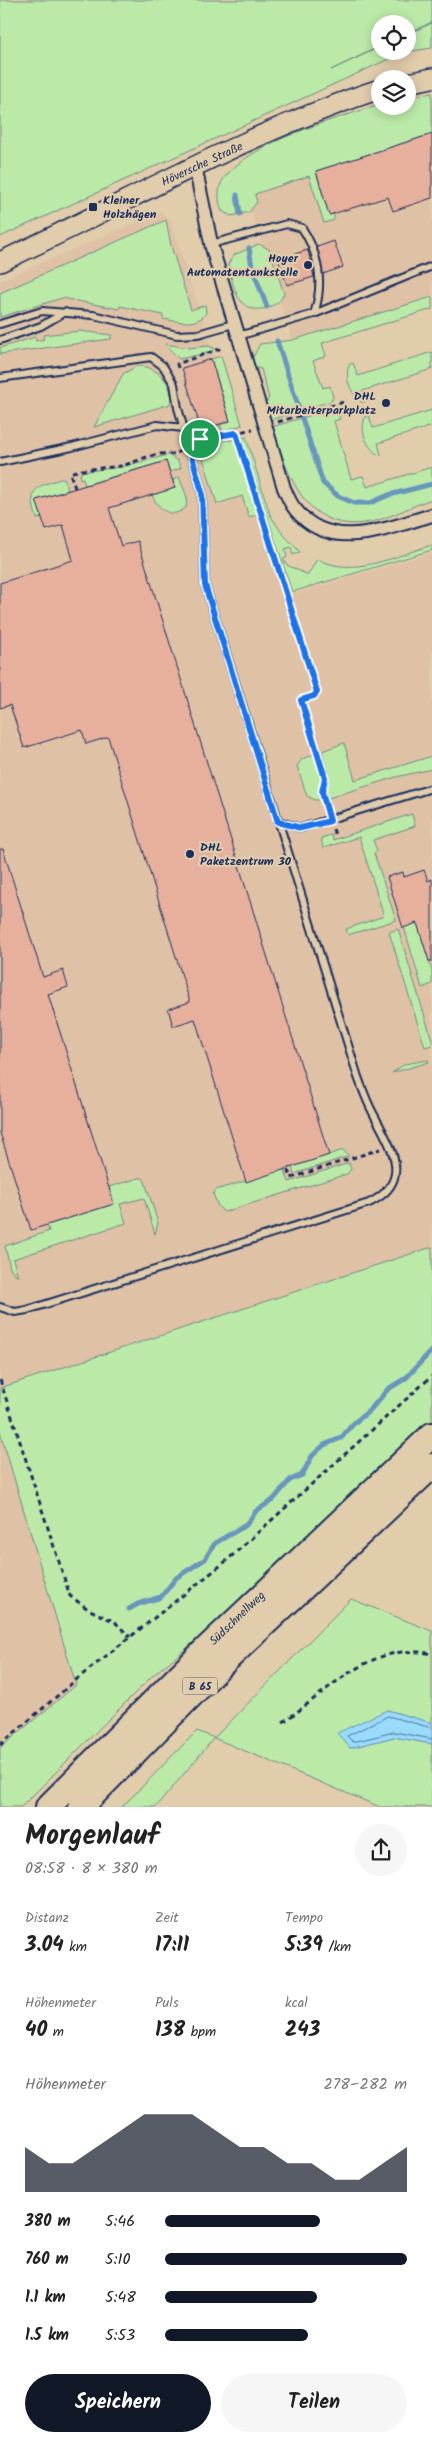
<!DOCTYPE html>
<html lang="de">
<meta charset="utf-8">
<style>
:root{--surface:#fff;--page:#f6f6f6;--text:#222;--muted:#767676;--accent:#111827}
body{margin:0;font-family:Kalam,sans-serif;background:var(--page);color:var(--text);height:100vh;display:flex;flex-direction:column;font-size:19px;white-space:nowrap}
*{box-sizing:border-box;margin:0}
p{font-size:16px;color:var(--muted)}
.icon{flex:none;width:28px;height:28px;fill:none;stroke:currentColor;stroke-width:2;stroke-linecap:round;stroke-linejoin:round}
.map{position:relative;height:1807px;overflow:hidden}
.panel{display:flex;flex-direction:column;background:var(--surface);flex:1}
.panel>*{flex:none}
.fabs{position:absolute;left:371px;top:15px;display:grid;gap:10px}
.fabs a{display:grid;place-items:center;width:45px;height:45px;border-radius:50%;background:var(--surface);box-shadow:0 2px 12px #0003;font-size:25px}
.pin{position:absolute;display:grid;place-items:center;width:42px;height:42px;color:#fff;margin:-21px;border:2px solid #fff;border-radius:50%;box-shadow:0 1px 5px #0007}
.round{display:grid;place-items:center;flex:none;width:52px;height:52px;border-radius:26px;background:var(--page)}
.head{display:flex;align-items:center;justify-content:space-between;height:85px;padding:0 25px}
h1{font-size:28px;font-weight:600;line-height:38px}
.metrics{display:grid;grid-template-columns:repeat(3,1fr);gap:8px;height:85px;padding:5px 25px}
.metrics div{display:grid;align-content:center}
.metrics b{font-size:21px;font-weight:600}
.metrics small{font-size:14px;font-weight:400}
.metrics p{font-size:14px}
.chart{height:140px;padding:10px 25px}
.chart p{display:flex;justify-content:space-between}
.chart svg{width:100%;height:90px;margin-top:5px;fill:var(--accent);opacity:.7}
.cta{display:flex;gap:10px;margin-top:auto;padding:10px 25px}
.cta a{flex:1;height:58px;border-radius:30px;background:var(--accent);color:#fff;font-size:20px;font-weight:600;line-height:58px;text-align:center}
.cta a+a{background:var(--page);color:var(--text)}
ul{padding:0 25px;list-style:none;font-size:16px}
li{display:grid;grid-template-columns:80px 60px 1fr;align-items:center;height:38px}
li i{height:12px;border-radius:6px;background:var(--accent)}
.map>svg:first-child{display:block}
.built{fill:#dfc1a6}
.green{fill:#bbeaa8;stroke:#6b8c83}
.water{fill:#9adafb;stroke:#6796bc}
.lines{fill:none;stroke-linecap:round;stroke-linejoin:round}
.shore{stroke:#4e739d;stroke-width:1}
.stream{stroke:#6796bc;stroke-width:5}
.building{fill:#e7b09d;stroke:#1b2f5e}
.lane-casing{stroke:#1b2f5e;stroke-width:10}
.street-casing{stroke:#1b2f5e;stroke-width:16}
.secondary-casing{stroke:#1b2f5e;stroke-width:22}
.highway-casing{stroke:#1b2f5e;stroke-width:28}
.path{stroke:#1b2f5e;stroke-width:3;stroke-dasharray:5 4;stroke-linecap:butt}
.lane{stroke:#e1ccab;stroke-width:6}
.street{stroke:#e1ccab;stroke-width:12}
.secondary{stroke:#e1ccab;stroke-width:19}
.highway{stroke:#e1ccab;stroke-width:24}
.route-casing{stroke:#fff;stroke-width:10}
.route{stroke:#1a73e8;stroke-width:6}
.poi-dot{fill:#1b2f5e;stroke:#e1ccab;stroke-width:2}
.labels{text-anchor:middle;stroke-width:4.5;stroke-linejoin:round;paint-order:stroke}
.shield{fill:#e1ccab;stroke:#565e75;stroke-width:1}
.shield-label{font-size:11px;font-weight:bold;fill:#1b2f5e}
.street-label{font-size:12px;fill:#1b2f5e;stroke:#e1ccab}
.poi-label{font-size:12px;font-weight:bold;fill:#1b2f5e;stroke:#e1ccab;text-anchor:start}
</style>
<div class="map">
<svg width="432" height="1807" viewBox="0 0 432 1807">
<rect width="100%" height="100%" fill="#e1ccab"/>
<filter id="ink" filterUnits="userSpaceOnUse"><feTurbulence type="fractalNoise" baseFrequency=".02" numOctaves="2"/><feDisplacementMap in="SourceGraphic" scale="10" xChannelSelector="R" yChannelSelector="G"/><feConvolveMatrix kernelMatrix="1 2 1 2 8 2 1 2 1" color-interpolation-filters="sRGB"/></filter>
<g filter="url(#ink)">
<g class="built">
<polygon points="432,109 432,297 293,340 240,176"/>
<polygon points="160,212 169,218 294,594 432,553 432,1380 0,1750 0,281"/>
</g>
<g class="green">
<polygon points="0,0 432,0 432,22 408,33 408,24 380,24 380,46 331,70 380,47 380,51 408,51 408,34 432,23 432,48 404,52 0,237"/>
<path d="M432,93V134L316,171L329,215L334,214V220L324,223L309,176L255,194L257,202L249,212L231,216L222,211C218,201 217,188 224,178C253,141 336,118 380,105V106H408V97Z"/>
<path d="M166,220L171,246L191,310L205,305L206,313C197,327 177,321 163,319V315L120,306L119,309L62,298L0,317V293Z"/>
<path d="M259,244L270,250L284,294C280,303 274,305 266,308C237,316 233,284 228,264L234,255Z"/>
<polygon points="432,297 432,309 322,343 326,356 313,361 323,388 330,386 333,397 331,401 270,420 265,403 269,398 261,369 254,367 252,359 260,344 293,340"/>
<polygon points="80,331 111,335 111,339 0,354 0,348 35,337 36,341 44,339 43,335"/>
<polygon points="165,344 189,348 208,346 214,348 212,352 179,359"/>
<path d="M432,352V369L362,391L365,402H361C351,394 343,376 350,364L353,363L358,376Z"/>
<polygon points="221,356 242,425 223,431 220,425 230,421 211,359"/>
<path d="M137,366C155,365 176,384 170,404L94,427L123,374Z"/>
<path d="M332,409L337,411L340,419L334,421L351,479L363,476L367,487L432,467V499C413,505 394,516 375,521C307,537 289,478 272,427Z"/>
<path d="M432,410V426L378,443L381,455L377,454C366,446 359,429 366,416H369L373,428Z"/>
<path d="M246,437L270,515L282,533L300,552L293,555L291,547L285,549L287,557L283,559L287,565L308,575L317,559C354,578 395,556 432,545V550L292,592L242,438Z"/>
<polygon points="235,440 259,514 249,517 242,496 217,504 199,445 211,441"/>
<polygon points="168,455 178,461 181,468 170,472 166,461 85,485 83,478 80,479 81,472 121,467"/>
<path d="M179,477L187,497L186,507C172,521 158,509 152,495L175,488L173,480Z"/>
<path d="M64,478L68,490L37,500L42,517L37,519C27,487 35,487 64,478Z"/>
<polygon points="344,743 355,780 432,756 432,769 396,777 328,798 326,792 329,777 322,751"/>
<polygon points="315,754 323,778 318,793 320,800 315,800 307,796 297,766 302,759"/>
<polygon points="412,814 415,826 373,840 377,851 374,853 396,920 348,935 346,929 384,916 359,837 323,848 321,838 331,835 333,840"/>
<polygon points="417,923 432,971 432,984 422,988 404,927"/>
<polygon points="398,929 432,1040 432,1045 425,1047 389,932"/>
<polygon points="428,1060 429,1062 392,1073 405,1064"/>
<polygon points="343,1150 349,1156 294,1174 292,1167"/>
<polygon points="349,1163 351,1169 347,1174 224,1212 218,1206 213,1194 216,1190 284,1169 289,1182"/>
<polygon points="139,1178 143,1178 145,1182 158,1223 155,1234 144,1198 120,1204 126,1223 13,1259 18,1277 10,1268 5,1246 49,1231 47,1225 114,1204 109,1187"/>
<polygon points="432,1247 432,1421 212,1628 154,1674 21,1807 0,1807 0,1748 76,1685 0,1431 0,1388"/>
<polygon points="351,1599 432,1631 432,1723 387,1710 350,1748 394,1737 432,1744 432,1807 380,1807 214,1738 156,1807 122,1807 197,1731 214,1738"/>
</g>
<polygon class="water" points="387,1710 432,1723 432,1744 394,1737 350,1748 337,1733"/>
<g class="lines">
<polyline class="shore" points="432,1728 388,1716 347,1736 353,1742 394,1732 432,1739"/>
<g class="stream">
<polyline points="237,195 240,214"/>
<polyline points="249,248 252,267 267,307"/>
<polyline points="277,341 323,483 338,496 354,503 370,503 389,495 432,484"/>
<polyline points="129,1609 138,1604 161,1597 176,1578 205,1559 215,1543 246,1525 256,1511 273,1500 290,1480 302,1475 312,1456 324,1445 341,1438 354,1423 370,1410 388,1389 406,1378 432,1350"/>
</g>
</g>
<g class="building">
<polygon points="432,134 432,198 393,211 388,197 329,215 316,171"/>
<polygon points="334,241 343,267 323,274 317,247"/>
<polygon points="308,250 314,277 287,285 278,259"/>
<polygon points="211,359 230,421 201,430 182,368"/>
<polygon points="166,461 175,488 109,508 121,546 138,541 329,1155 246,1182 195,1019 173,1026 168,1009 190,1002 108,737 86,744 82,730 24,748 10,705 0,708 0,583 73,560 63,525 46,530 36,500"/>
<polygon points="0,849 3,849 43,977 63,970 68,987 48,994 114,1204 31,1230 0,1133"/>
<polygon points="424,870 428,881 432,879 432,961 429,961 417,923 403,928 387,877 403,872 404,877"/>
</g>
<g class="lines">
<g class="lane-casing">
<g id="lane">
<path d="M211,244L287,224L302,228C319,254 324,284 314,314L238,336"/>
<polyline points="314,314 432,266"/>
<polyline points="0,324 42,311 93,315 177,335 198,334 233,324"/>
<polyline points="0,340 41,326 65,312"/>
<path d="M0,378L151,357L163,366L174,384L178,408L202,492L205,585L358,1077C362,1088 366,1099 371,1109C388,1143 417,1180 369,1203L27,1310L15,1312L0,1307"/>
<polyline points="0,462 72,447 157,425 183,428"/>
<polyline points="278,821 301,828 432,788"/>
</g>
</g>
<g class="street-casing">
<path id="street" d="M195,166L212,248L284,488C287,495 290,503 295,509C330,554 387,528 432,515"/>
</g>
<g class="secondary-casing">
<g id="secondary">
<polyline points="408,83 432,78"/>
<path d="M0,262C126,203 248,132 380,89"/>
</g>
</g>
<g class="highway-casing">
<g id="highway">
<polyline points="48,1807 206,1649 432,1435"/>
<polyline points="81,1807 220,1666 432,1466"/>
</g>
</g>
<g class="path">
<polyline points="178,368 177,364 222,348"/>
<polyline points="278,422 347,401"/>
<polyline points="196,426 200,439"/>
<polyline points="235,433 317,692 314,696 301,700 325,778 322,792 327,809"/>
<polyline points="198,441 253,429"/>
<path d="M75,488L70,473C88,467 107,469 125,465C141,460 158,450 174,455L180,451"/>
<polyline points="333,829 336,837"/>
<polyline points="288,1170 291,1178 380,1149"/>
<polyline points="0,1380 70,1596 88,1609 115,1622 130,1637"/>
<path d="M283,1722C329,1691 371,1640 432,1654"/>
<polyline points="0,1745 77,1679 225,1562 432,1376"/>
</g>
<use href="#lane" class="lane"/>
<use href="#street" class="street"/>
<use href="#secondary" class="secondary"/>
<use href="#highway" class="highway"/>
</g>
</g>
<g class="lines" filter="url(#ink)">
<g class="route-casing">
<polygon id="route" points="236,433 317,692 314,696 301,700 325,778 322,792 330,821 301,828 278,822 205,585 202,492 189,446 200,439"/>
</g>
<use href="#route" class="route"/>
</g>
<g class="poi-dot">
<rect x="88" y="202" width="10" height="10" rx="2.5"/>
<circle cx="308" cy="265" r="5"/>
<circle cx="386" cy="403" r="5"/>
<circle cx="190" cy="854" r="5"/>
</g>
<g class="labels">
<rect class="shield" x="182.5" y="1677.5" width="35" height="17" rx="4"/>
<g class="shield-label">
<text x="200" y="1690">B 65</text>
</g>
<g class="street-label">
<text transform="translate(202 164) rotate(-25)" y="4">Höversche Straße</text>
<text transform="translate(237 1618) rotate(-44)" y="4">Südschnellweg</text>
</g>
<g class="poi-label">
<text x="103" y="204">Kleiner<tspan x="103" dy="14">Holzhägen</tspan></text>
<text x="298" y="262" text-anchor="end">Hoyer<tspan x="298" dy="14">Automatentankstelle</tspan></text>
<text x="376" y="400" text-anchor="end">DHL<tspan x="376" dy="14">Mitarbeiterparkplatz</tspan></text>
<text x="200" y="851">DHL<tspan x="200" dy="14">Paketzentrum 30</tspan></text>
</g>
</g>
</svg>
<div class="fabs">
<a><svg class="icon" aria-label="locate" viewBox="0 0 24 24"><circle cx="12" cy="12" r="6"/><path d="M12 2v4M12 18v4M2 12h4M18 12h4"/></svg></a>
<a><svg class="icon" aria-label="layers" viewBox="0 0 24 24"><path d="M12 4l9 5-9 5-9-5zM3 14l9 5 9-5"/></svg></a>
</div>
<div class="pin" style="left:200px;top:439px;background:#1e9e55"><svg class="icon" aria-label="arrive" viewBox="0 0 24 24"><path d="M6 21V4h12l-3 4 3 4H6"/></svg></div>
</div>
<section class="panel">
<div class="head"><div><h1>Morgenlauf</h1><p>08:58 · 8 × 380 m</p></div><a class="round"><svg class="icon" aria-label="share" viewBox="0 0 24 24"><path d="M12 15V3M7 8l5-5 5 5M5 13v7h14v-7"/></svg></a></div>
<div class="metrics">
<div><p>Distanz</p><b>3.04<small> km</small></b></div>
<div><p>Zeit</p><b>17:11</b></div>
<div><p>Tempo</p><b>5:39<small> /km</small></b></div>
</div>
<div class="metrics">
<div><p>Höhenmeter</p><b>40<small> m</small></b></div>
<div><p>Puls</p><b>138<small> bpm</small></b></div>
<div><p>kcal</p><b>243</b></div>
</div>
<div class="chart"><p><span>Höhenmeter</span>278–282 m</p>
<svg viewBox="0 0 160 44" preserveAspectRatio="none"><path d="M0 44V22L10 30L20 30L30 22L40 14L50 6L60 6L70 6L80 14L90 22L100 22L110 30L120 30L130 38L140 38L150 30L160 22V44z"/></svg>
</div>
<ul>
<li><b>380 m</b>5:46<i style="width:64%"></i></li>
<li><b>760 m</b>5:10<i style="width:100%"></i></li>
<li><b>1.1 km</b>5:48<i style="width:63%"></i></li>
<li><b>1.5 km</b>5:53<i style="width:59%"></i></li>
</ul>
<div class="cta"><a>Speichern</a><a>Teilen</a></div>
</section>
